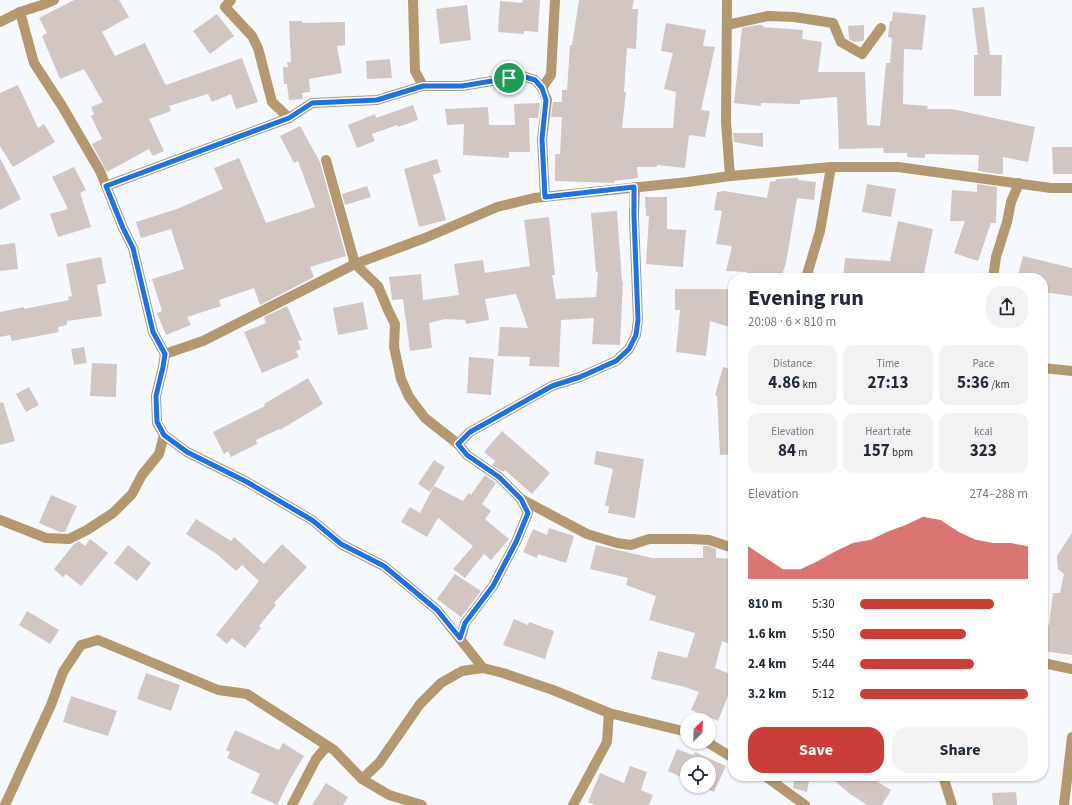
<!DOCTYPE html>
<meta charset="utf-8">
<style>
:root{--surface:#fff;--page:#f2f2f3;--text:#1f2937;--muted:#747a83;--accent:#cb3d36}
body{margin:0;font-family:"Source Sans 3",sans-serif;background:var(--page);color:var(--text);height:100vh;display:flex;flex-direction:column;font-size:15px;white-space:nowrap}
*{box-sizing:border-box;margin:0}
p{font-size:13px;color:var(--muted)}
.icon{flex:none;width:22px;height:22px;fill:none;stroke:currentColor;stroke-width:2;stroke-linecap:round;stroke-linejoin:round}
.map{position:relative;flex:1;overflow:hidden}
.details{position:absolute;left:728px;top:273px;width:320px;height:508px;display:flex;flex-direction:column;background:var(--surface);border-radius:16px;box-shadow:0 1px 3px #0004}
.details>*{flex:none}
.needle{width:26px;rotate:24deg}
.tools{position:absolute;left:680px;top:713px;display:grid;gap:8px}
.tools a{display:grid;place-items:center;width:36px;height:36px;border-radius:50%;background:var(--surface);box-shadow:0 1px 3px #0004;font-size:20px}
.pin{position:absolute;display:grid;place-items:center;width:34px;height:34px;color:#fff;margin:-17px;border:2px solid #fff;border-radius:50%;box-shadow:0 1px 4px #0007}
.round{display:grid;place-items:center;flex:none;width:42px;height:42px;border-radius:16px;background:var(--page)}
.headline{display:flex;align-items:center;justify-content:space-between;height:68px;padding:0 20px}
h1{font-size:22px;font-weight:700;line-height:30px}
.stats{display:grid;grid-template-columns:repeat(3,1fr);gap:6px;height:68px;padding:4px 20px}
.stats div{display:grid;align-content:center;border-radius:10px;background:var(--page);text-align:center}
.stats b{font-size:17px;font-weight:700}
.stats small{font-size:11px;font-weight:400}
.stats p{font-size:11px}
.chart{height:112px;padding:8px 20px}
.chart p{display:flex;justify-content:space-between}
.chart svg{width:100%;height:72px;margin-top:4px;fill:var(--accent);opacity:.7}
.cta{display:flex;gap:8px;margin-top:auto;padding:8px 20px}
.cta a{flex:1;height:46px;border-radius:16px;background:var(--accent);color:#fff;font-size:16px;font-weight:700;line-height:46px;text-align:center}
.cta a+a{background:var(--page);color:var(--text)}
ul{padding:0 20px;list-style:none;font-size:13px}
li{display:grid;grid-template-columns:64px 48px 1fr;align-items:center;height:30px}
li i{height:10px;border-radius:5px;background:var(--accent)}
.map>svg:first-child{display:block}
.building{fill:#d2c6c3}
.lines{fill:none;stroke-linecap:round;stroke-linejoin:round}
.minor{stroke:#b4986e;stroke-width:10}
.route-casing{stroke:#fff;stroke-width:8}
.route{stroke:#1a73e8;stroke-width:5}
</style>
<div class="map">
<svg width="1072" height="805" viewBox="0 0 1072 805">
<rect width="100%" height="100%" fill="#f5f9fe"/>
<g class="building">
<polygon points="74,0 119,0 129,17 102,32 115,56 145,43 164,82 166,85 242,58 258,102 236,109 231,94 212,102 208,94 169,106 171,111 149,119 164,151 153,156 149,149 107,172 92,144 102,139 91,116 94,114 91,107 103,102 84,69 60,79 42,36 47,33 39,18"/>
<polygon points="523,0 540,0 538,32 524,31 524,34 498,32 500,1 522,3"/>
<polygon points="579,0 634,0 632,9 638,9 636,49 627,48 624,92 626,92 622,128 673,128 676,92 664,89 673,53 661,51 666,23 706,30 703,46 715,47 701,110 710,111 705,137 689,135 685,168 657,165 657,167 637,167 638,178 614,181 614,183 555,181 555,154 560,154 562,117 551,117 553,102 562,102 562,90 567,90 570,45 572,45"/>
<polygon points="467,5 471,40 440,44 436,9"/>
<polygon points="984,7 990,55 1002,55 1001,96 974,96 974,55 978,55 972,8"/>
<polygon points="893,12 926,15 922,50 904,49 903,104 928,106 927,109 952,109 1035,127 1028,162 1003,157 1003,174 998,174 978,171 979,155 925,154 925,158 907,157 907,153 884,153 883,148 839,149 837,97 800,100 800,104 761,103 761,106 734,103 742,28 757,25 763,25 763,27 803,30 802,39 822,42 818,72 865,72 867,125 880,126 886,63 890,63 892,38 888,37 890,21 892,21"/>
<polygon points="217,14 234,36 210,54 193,31"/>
<polygon points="289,21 302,21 302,23 345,22 345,45 337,46 342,73 309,79 310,92 302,93 303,99 289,100 287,84 284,84 283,67 288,67 287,62 291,62"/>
<polygon points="864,25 864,40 863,41 854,42 849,39 848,26"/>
<polygon points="390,59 392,78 367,79 366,61"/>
<polygon points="18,85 38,128 44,124 55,142 13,167 0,146 0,93"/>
<polygon points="540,103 538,118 529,118 530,152 509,152 509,158 463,155 464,124 447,125 445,109 488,107 489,125 515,125 514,104"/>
<polygon points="413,105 418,120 398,127 397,125 372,134 375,141 357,148 348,125 375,114 376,118"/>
<polygon points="300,126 320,162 346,256 310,267 314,277 260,305 254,288 219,300 221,306 187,317 191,325 166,335 157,313 162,311 152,279 184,269 171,229 141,238 136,222 177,209 223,189 214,168 239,158 266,223 315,207 298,161 294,163 280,136"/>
<polygon points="733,133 763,133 763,147 734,142"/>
<polygon points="1052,147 1072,147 1072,174 1053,174"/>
<polygon points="0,158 21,199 0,210"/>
<polygon points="437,159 441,172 433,175 446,220 419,227 404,169"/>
<polygon points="74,167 86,190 80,193 91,227 58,237 50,214 68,209 52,177"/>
<polygon points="798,178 798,180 816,182 814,200 797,198 786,263 781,278 747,278 747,272 726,271 732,246 716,244 722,211 714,210 717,192 724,191 767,198 770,182 776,181 776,179"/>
<polygon points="867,184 896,189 891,217 862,212"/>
<polygon points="977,184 997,187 996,223 991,223 978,261 954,253 965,221 950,221 952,190 977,192"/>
<polygon points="367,186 371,197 345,205 342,194"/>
<polygon points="645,197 667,197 667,229 686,230 683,267 646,264 649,216 646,216"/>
<polygon points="617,211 622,281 623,281 620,345 592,344 594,318 561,320 559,367 529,366 530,357 498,356 500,327 528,328 516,294 485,299 489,320 466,324 465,320 445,319 429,323 432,348 410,351 403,299 392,300 389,277 421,274 423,300 459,295 454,264 483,260 485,273 530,266 524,220 549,217 555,275 552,275 556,299 596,297 598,272 596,272 591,213"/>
<polygon points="898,221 933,229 923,278 843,278 845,258 890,261"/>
<polygon points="15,243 18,269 0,271 0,245"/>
<polygon points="1023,256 1072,268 1072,296 1043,292 1043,278 1025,278 1018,275"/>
<polygon points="101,257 106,283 97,285 102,316 67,321 67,325 58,327 59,332 12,341 10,335 0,337 0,312 24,307 24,309 69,300 68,297 72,296 66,264"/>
<polygon points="675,289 733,289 733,328 710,321 706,356 676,352 680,310 675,310"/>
<polygon points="363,302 368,329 338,335 333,308"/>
<polygon points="287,306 302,340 298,341 301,349 296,351 299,357 262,373 244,332 266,323 264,317"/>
<polygon points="84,347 87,363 74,365 71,349"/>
<polygon points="469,357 494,359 491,395 467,393"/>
<polygon points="92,363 117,364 116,397 90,396"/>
<polygon points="723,367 733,370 733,454 720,455 717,396 715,395"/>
<polygon points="308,378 323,404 280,430 279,429 256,440 257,444 231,457 228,451 224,454 213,432 265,406 264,404"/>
<polygon points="29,387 39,405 26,412 16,394"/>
<polygon points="3,402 15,441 0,445 0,403"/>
<polygon points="502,431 550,473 532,494 505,470 503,472 492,465 495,461 484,452"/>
<polygon points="596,451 644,459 635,518 608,513 609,506 605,506 613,469 594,464"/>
<polygon points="434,460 445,467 430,492 418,484"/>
<polygon points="485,475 496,483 482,504 491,511 485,519 509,539 491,560 484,554 465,578 453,569 473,546 438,518 427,537 401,522 410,507 420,513 434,486 463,501 469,493 471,495"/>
<polygon points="51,495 77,506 65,532 60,532 39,523"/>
<polygon points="196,519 231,541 234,537 264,564 282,544 307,567 274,603 276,605 259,626 261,628 245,648 232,638 227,644 216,635 259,581 242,565 236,571 218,555 186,534"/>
<polygon points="549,528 574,536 566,563 538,554 537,558 523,552 533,529 547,535"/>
<polygon points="1072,533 1072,655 1043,651 1043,624 1049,625 1053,593 1060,593 1064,574 1058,569 1057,556"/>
<polygon points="90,539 108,553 81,586 66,574 63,577 54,569 74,544 79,541 85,546"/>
<polygon points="128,545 151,563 137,581 114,563"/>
<polygon points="596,545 652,558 703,558 703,546 708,546 716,549 716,558 733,559 733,645 722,641 715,668 733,675 733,683 718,721 691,710 699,692 685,687 651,679 658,651 687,658 695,633 649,620 656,596 626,585 628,578 590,569"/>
<polygon points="455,574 481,591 461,617 437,599"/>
<polygon points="27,611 59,630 50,644 19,625"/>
<polygon points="514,619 528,625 529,622 554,631 545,659 503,645"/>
<polygon points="146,673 180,685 171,711 137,699"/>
<polygon points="71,696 117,711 108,736 63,722"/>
<polygon points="235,730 279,750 283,743 304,756 289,781 277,805 251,793 260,774 227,758 230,752 226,750"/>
<polygon points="677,749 693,755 695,752 726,766 714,792 700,786 709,786 709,764 687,764 687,780 668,771"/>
<polygon points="630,766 647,772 641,790 653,795 649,805 595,805 588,802 600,773 624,783"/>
<polygon points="795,776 810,776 807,792 793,788"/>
<polygon points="829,776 868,776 891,790 882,805 867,805 850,794"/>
<polygon points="326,783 348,797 343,805 312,805"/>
<polygon points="1016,792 1017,805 993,805 992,793"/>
</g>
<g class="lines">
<g class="minor">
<polyline points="231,0 225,7 252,36 258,48 272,102 289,118"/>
<polyline points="413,0 415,71 423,86"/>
<polyline points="727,0 726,122 730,176"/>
<polyline points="20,12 34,63 62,106 100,171 123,228 133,248 153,332 165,354 163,367 156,396 157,423 164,435 187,452 247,482 312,520 341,544 384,566 437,610 483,668"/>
<polyline points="0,22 20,12 45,4 54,0"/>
<polyline points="727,25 768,16 794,17 833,23 841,42 862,54 881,28"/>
<polyline points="542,88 551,75 555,0"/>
<polyline points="326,160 355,264 378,286 388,310 395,324 394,347 401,379 409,397 425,418 458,444 470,432 552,386 580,377 616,361 629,349 636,335 638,320 634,217 635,187"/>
<polyline points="106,186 289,118 312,103 377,100 423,86 462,86 522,76 535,80 542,88 547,100 542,139 545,197"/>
<polyline points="806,278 820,231 831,167"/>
<polyline points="993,278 996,257 1007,222 1011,202 1019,183"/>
<polyline points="165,354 203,341 355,264 425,238 497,207 534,198 688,182 730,176 831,167 898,167 1051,188 1072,188"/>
<polyline points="1043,368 1072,371"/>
<polyline points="458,444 467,455 499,477 521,499 587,534 617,543 631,545 649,539 692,539 709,540 733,548"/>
<polyline points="0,520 46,538 69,539 87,530 113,513 132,494 142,475 159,454 164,435"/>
<polyline points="461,638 465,623 493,586 516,542 528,513 521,499"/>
<polyline points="1043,663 1072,669"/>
<polyline points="707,742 733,758"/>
<polyline points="765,776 805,805"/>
<polyline points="943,776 952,805"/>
<polyline points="362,779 389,795 422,805"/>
<polyline points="5,805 51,705 63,672 81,645 98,640 218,690 247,694 334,750 362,779 379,763 420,704 441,683 462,671 483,668 503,673 553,690 609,713 687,732"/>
<polyline points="292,805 316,759 327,746"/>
<polyline points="573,805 607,742 609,713"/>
<polyline points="1064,805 1072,737"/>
</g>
</g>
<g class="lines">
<g class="route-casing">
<polygon id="route" points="522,76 535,80 542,88 546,100 542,139 545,197 634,187 634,217 638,320 636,335 629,349 616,361 580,377 552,386 470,432 458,444 467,455 499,477 521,499 528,513 516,542 493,586 465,623 460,638 437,610 384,566 341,544 312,520 247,482 187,452 164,435 157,422 156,396 163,367 165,354 153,332 133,248 123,228 106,186 289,118 312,103 377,100 423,86 462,86"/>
</g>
<use href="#route" class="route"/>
</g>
</svg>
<div class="tools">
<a><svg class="needle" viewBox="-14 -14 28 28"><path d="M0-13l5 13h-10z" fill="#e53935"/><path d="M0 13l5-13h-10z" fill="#747a83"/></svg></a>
<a><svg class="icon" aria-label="locate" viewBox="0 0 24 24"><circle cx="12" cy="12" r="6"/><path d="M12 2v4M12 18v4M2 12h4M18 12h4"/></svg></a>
</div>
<div class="pin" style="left:509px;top:78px;background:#1e9e55"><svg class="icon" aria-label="arrive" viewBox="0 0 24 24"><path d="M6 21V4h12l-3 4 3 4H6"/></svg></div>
<section class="details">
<div class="headline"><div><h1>Evening run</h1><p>20:08 · 6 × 810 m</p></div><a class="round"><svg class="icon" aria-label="share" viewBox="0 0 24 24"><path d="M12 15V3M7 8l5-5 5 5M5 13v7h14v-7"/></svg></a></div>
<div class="stats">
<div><p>Distance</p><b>4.86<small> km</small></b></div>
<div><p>Time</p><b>27:13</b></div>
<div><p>Pace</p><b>5:36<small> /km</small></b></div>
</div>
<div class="stats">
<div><p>Elevation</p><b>84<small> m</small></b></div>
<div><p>Heart rate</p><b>157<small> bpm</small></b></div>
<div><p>kcal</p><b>323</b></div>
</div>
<div class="chart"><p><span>Elevation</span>274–288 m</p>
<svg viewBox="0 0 160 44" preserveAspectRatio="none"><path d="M0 44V24L10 31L20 38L30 38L40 33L50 27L60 22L70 20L80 15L90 11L100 6L110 8L120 15L130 20L140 22L150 22L160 24V44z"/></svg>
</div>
<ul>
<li><b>810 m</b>5:30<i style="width:80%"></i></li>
<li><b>1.6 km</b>5:50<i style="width:63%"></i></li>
<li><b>2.4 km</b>5:44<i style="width:68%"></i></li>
<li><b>3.2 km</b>5:12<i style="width:100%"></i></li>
</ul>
<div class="cta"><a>Save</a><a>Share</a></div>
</section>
</div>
